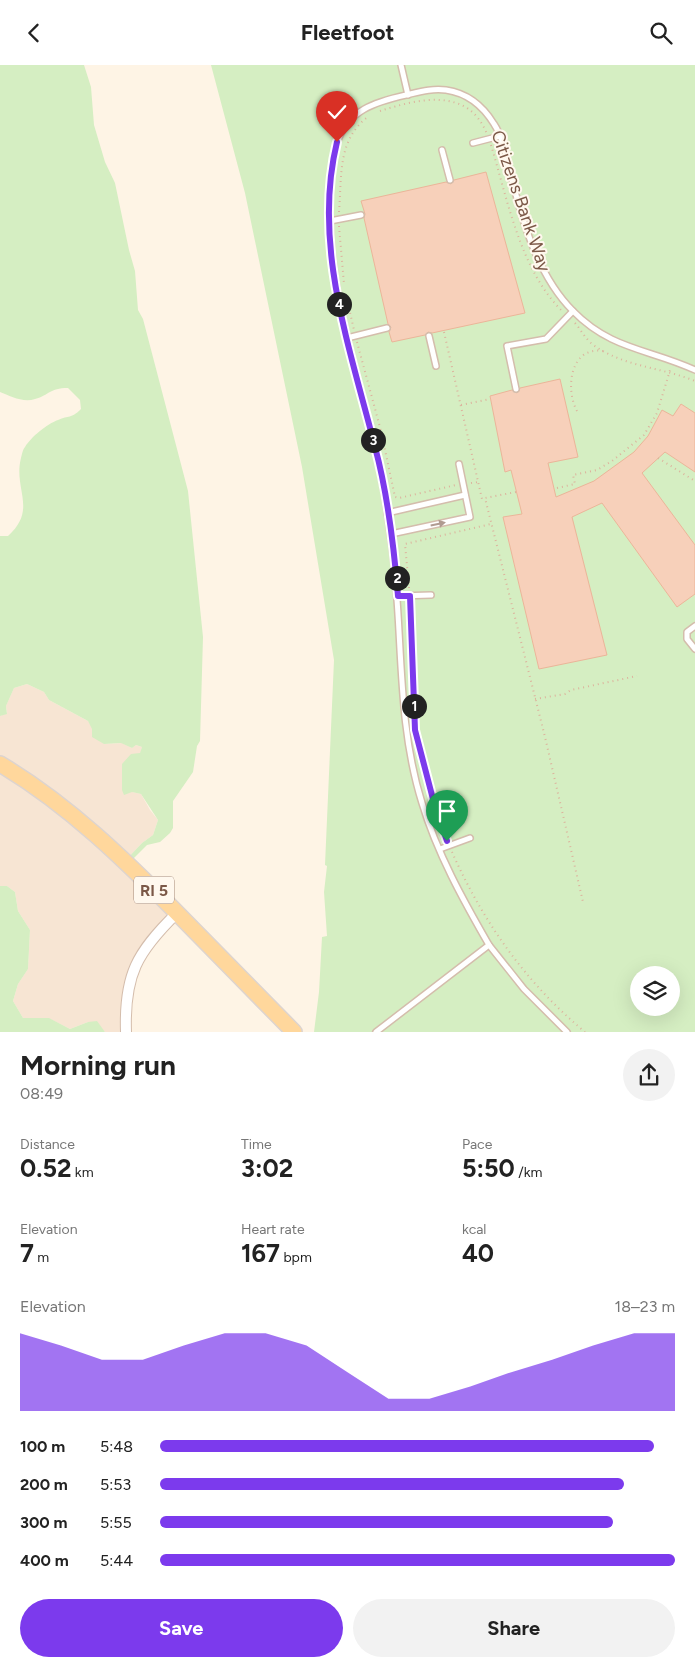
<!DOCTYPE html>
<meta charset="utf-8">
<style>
:root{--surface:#fff;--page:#f2f2f2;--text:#222;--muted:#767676;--accent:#7c3aed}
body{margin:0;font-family:Figtree,sans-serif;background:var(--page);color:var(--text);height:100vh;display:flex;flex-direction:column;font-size:19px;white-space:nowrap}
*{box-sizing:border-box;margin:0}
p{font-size:16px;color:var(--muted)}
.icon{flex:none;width:28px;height:28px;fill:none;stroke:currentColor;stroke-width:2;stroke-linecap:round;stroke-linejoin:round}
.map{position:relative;height:967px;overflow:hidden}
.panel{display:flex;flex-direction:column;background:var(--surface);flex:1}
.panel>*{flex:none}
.controls{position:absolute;left:630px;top:901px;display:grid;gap:10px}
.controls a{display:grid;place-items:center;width:50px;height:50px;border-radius:50%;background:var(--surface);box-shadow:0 5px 20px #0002;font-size:25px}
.pin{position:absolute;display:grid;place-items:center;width:42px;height:42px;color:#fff;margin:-51px -21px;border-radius:50% 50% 50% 0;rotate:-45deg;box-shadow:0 0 5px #0007}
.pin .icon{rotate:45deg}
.km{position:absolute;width:25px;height:25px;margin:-12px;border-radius:50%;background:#222;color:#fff;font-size:14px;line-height:25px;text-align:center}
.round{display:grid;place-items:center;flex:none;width:52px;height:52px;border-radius:26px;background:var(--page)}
.overview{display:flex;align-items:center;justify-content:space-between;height:85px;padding:0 20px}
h1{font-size:28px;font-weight:700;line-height:38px}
.stats{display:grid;grid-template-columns:repeat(3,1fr);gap:8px;height:85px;padding:5px 20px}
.stats div{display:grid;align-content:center}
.stats b{font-size:25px;font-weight:700}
.stats small{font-size:14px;font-weight:400}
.stats p{font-size:14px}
.chart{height:140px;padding:10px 20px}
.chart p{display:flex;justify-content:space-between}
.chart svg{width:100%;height:90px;margin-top:5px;fill:var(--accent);opacity:.7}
.action{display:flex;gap:10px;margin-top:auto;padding:10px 20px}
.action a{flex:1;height:58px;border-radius:30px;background:var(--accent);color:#fff;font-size:20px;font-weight:700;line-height:58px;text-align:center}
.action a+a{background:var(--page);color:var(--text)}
ul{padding:0 20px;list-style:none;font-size:16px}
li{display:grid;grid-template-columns:80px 60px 1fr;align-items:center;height:38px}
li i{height:12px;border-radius:6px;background:var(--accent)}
header{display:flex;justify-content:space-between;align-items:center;height:65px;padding:0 20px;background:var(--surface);font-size:22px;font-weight:700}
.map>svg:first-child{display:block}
.residential{fill:#f7e5d3}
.green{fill:#d5eec2;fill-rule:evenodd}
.building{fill:#f7d0ba;stroke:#ebb599}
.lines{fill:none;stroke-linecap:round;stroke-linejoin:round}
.lane-casing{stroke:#d4bdac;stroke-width:8}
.street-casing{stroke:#d4bdac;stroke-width:12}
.primary-casing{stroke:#ddd4cf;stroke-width:18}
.path{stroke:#dcb39d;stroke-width:2;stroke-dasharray:1 4;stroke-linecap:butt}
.lane{stroke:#fff;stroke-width:5}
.street{stroke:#fff;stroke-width:10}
.primary{stroke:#ffd79c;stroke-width:15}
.oneway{fill:#b09b91}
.route-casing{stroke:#fff;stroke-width:10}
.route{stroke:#7c3aed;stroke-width:6}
.labels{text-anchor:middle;stroke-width:4;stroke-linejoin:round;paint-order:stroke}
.shield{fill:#fff8ee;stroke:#a38879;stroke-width:1}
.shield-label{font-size:16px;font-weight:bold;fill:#7b5847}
.street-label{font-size:18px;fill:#7b5847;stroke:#fff8ee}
</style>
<header><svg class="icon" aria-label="back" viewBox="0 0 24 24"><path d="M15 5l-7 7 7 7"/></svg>Fleetfoot<svg class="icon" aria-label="search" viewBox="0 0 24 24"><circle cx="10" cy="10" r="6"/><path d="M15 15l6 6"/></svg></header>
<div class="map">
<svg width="695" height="967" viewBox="0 0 695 967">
<rect width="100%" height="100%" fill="#fef4e5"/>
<polygon class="residential" points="27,619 44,627 49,635 88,656 104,679 122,678 132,683 136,680 142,682 132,727 141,729 150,745 158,755 153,770 142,778 126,795 175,846 130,912 126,967 105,967 99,960 88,957 70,964 48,953 23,953 13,936 18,919 28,904 30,865 18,846 15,827 7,821 0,821 0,651 7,648 6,641 14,623"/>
<g class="green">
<path d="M0,0H84L91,22L94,60L105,97L115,118L129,185L135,206L138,245L143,254L188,426L203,572L200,676L197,681L193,707L173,736V763L170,768L160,777L147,780L129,798L126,795L142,778L153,770L158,755L141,729L132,727L124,730L122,725V699L131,689L140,688L142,682L136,680L132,683L121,678L104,679L92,672V664L88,656L49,635L44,627L27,619L14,623L6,641L7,649L0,651V471H8C38,444 13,424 21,393C22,389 23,384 25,382C31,372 47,359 58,355C69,350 71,354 81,344L80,335L68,323C49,323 50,330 35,334C23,338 10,331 0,327Z"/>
<path d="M211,0H695V967H314L319,927L322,872L327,871L324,827L327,801L325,800L334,595L302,402L245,128ZM639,910H671V942H639Z"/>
<polygon points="0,821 7,821 15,827 18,846 30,865 28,904 18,919 13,936 23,953 49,953 70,964 88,957 97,956 105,967 0,967"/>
</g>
<g class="building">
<polygon points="486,107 525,248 432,268 428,267 425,270 392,277 389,267 391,262 388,259 364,153 365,149 361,136 446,117 451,119 454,115"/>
<polygon points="560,314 578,392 548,398 556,432 594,416 634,387 648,371 662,345 673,351 681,339 695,348 695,407 665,387 642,408 695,480 695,529 677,542 602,438 572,452 607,590 539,604 503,452 522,449 511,405 505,407 490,331 512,325 517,328 520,323"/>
</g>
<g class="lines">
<g class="lane-casing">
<g id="lane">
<polyline points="401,0 408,30"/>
<polyline points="473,78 500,71"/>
<polyline points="442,85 450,115"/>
<polyline points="330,156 361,150"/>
<polyline points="429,271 436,301"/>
<polyline points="347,273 387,263"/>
<polyline points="516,324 507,281 546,274 573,246"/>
<polyline points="387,448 465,430"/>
<polyline points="391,469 470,452 459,399"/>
<polyline points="398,531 431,530"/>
<polyline points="695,561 687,567 687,574 695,584"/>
<polyline points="440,784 470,773"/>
<path d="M489,880C463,835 437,788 422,738C395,652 404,562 391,474C387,443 382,411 375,380C354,297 327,219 330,132C331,114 332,95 337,78C348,45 375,37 406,30C419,27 432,23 446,25C467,28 483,41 494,59C504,74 506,94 511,111C523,158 538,211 573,246C611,285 650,284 695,305"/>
<polyline points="376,967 489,880 524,924 567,967"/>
</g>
</g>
<g class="street-casing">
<path id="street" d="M126,967C124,910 137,887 177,848"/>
</g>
<g class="primary-casing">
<path id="primary" d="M0,699C69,740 126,796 182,853C219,891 257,929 294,967"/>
</g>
<g class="path">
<path d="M380,46C418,34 468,21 487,69"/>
<path d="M491,80C508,136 520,204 562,246"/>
<path d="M339,147C342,111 337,74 369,51"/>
<polyline points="339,161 344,219"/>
<polyline points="349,243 354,265"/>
<path d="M575,258C581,265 585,273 592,279C623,302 661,302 695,316"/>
<polyline points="444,267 482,434 485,433"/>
<polyline points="357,277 381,366 395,432 399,433 456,420"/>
<polyline points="461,340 490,334"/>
<path d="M577,346C565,324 570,281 603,286"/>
<polyline points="658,393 695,416"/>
<polyline points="471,418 479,417"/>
<polyline points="557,423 575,419 573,410 597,405 612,396 644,370 657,348 671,302"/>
<polyline points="516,427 485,433 545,672 583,837"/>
<polyline points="409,523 405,479 491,459"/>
<polyline points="410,538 415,665 434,739 446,773"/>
<polyline points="535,634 565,629 571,625 637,611"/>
<path d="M452,787C483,857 526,918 585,967"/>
</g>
<use href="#lane" class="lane"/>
<use href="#street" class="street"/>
<use href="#primary" class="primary"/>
</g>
<defs><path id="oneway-solid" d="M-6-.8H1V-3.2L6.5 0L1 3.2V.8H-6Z" transform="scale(1.25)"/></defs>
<use class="oneway" href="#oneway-solid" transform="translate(438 459) rotate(-12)"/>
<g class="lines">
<g class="route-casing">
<path id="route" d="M337,77C312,179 350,283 375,382C388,430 394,482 398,531H410L415,665L434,738L447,776"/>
</g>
<use href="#route" class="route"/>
</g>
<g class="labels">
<rect class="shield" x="134" y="811.5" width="40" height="27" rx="4"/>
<g class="shield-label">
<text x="154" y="831">RI 5</text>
</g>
<g class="street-label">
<text transform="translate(521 136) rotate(71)" y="6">Citizens Bank Way</text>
</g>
</g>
</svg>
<div class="controls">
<a><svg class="icon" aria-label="layers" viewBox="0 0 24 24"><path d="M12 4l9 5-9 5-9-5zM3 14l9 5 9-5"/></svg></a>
</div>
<div class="pin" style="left:447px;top:776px;background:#1e9e55"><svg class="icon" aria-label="arrive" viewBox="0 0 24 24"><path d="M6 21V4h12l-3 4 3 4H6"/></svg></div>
<div class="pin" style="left:337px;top:77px;background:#d93025"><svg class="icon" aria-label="check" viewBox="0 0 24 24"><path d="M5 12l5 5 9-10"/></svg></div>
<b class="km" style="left:414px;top:641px">1</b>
<b class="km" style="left:397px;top:513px">2</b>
<b class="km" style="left:373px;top:375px">3</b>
<b class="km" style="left:339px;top:239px">4</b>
</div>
<section class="panel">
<div class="overview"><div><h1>Morning run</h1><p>08:49</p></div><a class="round"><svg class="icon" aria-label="share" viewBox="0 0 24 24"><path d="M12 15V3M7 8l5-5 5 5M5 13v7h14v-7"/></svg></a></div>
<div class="stats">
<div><p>Distance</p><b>0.52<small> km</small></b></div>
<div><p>Time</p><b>3:02</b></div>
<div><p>Pace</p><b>5:50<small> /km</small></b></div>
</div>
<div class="stats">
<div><p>Elevation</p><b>7<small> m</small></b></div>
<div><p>Heart rate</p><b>167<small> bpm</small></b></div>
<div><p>kcal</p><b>40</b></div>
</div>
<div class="chart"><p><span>Elevation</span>18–23 m</p>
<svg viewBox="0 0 160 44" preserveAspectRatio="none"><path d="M0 44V6L10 12L20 19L30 19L40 12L50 6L60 6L70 12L80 25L90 38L100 38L110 32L120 25L130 19L140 12L150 6L160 6V44z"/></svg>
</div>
<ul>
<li><b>100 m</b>5:48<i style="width:96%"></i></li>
<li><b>200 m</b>5:53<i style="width:90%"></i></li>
<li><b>300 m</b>5:55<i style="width:88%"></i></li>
<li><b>400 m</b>5:44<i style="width:100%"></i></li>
</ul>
<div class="action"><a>Save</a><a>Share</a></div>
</section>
